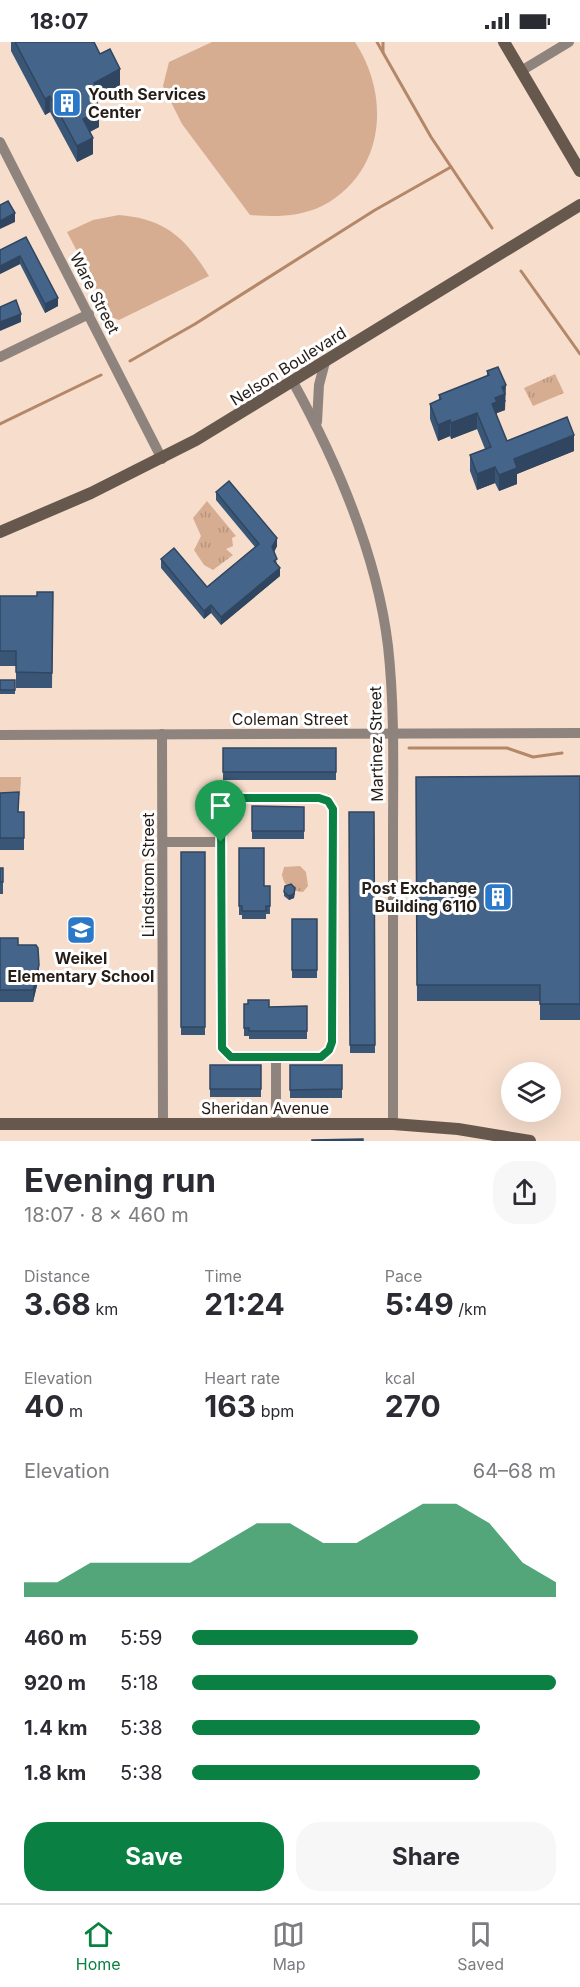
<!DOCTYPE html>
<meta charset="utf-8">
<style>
:root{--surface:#fff;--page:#f7f7f7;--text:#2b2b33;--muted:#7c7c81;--line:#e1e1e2;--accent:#0b8043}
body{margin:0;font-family:Inter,sans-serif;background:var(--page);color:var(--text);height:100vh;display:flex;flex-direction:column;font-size:22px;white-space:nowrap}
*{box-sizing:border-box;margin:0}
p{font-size:20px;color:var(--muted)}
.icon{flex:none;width:33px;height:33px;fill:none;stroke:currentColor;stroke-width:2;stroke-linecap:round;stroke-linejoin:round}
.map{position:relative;height:1099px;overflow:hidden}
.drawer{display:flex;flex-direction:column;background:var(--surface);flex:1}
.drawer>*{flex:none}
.fabs{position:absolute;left:501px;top:1020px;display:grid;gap:12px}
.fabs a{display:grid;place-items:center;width:60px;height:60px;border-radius:50%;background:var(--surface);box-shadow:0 6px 24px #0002;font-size:30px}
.pin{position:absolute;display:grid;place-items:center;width:51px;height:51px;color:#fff;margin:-62px -26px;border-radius:50% 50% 50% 0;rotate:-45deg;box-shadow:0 0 6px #0007}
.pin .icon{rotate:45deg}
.round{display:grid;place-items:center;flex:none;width:63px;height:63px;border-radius:24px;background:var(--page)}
.headline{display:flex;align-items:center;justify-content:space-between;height:102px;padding:0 24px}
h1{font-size:33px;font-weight:700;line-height:45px}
.figures{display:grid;grid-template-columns:repeat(3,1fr);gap:9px;height:102px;padding:6px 24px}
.figures div{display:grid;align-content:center}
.figures b{font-size:30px;font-weight:700}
.figures small{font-size:16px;font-weight:400}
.figures p{font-size:16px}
.chart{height:168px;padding:12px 24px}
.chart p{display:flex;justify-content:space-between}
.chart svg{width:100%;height:108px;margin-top:6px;fill:var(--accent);opacity:.7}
.primary-button{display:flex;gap:12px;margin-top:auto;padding:12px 24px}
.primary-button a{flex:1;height:69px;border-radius:24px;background:var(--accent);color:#fff;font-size:24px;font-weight:700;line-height:69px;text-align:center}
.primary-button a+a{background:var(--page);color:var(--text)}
ul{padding:0 24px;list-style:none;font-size:20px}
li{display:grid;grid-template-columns:96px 72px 1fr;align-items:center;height:45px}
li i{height:15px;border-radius:8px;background:var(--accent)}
.status{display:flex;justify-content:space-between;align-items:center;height:42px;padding:0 30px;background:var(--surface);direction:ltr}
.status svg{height:16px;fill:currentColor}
.tabs{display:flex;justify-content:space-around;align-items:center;height:84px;border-top:2px solid var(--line);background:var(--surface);font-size:16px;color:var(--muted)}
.tabs a{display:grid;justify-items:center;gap:3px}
.tabs .selected{color:var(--accent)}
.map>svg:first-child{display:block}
.grass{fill:url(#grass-tufts)}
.garden{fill:#d6ad91}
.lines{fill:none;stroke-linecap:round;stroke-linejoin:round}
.stream{stroke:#b48768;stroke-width:3}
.street{stroke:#8f847d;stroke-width:10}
.secondary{stroke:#67584e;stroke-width:12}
.wall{fill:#3a5676}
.shaded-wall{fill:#304660}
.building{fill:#446489;stroke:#304660;stroke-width:1.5}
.route-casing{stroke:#fff;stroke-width:12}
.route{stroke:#0b8043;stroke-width:8}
.labels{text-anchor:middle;stroke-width:6;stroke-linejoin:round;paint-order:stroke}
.poi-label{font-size:16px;font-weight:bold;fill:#261d17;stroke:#fff;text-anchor:start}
.street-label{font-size:16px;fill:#261d17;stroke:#fff}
</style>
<div class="status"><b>18:07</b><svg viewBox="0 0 49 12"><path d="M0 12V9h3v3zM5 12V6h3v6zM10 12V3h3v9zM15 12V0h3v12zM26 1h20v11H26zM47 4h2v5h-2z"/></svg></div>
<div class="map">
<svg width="580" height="1099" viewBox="0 0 580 1099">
<defs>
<pattern id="grass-tufts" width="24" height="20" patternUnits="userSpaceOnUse" patternTransform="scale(1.5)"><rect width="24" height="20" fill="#d6ad91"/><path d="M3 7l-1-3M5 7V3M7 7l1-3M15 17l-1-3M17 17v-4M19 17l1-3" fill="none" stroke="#b8947c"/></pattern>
</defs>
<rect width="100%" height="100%" fill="#f6ddcc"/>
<g class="grass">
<polygon points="555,332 564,351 533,364 524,346"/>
<polygon points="207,459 236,494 232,496 233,504 226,507 233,513 213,528 204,523 194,508 201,494 193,476"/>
<polygon points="0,735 21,735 20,753 0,753"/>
<path d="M300,824L306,830L308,844L303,850C291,849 284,844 282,833L284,825Z"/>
</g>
<g class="garden">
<path d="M212,0H355C391,55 385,131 322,164C299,175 275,175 250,173L182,82L163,44L169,20Z"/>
<path d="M119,173C166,177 185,196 209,234L119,278L111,275L67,190L93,178Z"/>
</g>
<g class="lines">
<g class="stream">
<polyline points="377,0 431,95 492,186"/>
<polyline points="383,10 383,0"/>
<polyline points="521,229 580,312"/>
<polyline points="130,319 195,282 375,168 451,125"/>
<polyline points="0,382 101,333"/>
<polyline points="409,706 507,706 533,715 562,711"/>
</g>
<g class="street">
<polyline points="521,29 569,0"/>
<polyline points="0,100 162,417"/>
<polyline points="0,315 89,272"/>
<path d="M293,340C337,420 377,513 388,604C395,667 393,732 393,795C393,891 393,986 393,1082"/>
<polyline points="317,380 319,343 325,320"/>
<polyline points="162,692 163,1082"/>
<polyline points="0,693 580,691"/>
<polygon points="233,756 319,756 328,759 333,767 332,1001 329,1008 321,1015 231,1015 222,1006 221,769 224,762"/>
<polyline points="163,800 221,800"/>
<polyline points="276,1016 276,1082"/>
</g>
<g class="secondary">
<polyline points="504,0 580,129"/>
<polyline points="0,490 91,451 196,398 580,163"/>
<polyline points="0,1082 393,1082 458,1087 530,1099"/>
</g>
</g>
<g class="wall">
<polygon points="11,0 94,0 100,12 120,43 98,55 98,64 97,65 99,85 90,90 93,112 77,120 50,70 45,73 11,9"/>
<polygon points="26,195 58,264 45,271 20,222 0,232"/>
<polygon points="487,329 506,359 505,360 505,368 497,371 497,374 507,399 574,409 517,432 517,442 499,449 495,441 477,448 470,429 470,413 485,407 477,387 451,397 450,394 438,399 430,377 430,362 439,358 439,353 487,334"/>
<polygon points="216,450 277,504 274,510 280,534 221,583 211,571 204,577 161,526 161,517 207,545 255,505 216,458"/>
<polygon points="53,550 52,646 16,646 16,624 0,624 0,554 37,554"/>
<rect x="0" y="638" width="15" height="14"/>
<rect x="223" y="706" width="113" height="32"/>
<polygon points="580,734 580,978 540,978 540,959 417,959 416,735"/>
<polygon points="0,751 19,770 24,770 24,808 0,808"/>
<polygon points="252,764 304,765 304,797 252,797"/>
<polygon points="349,770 374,770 375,1011 350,1011"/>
<polygon points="239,806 264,844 270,844 270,872 266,872 266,877 242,877 242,873 239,873"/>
<rect x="181" y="810" width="24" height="183"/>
<rect x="0" y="826" width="3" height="26"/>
<polygon points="284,850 295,850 294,856 289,858 284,854"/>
<rect x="292" y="877" width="25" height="59"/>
<polygon points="0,896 18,903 39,935 33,960 0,960"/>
<polygon points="244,962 269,965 307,964 307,997 249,997 249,994 244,994"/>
<rect x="210" y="1023" width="51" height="32"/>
<rect x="290" y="1023" width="52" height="33"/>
</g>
<g class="shaded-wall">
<polygon points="120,27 120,43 98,55 98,64 90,68 90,52 94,41"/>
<polygon points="50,54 50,70 45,73 45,57"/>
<polygon points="99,69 99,85 83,93 83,77"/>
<polygon points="93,96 93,112 77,120 77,104"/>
<polygon points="15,171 15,180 0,187 0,179"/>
<polygon points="20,214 20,222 0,232 0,224"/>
<polygon points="58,256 58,264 45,271 45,262"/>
<polygon points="21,272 21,280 0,289 0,280"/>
<polygon points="506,343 505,368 497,371 497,376 492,362 502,345"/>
<polygon points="477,371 477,387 451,397 451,381"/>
<polygon points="450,378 450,394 438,399 438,383"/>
<polygon points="574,393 574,409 517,432 517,442 499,449 499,433 514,417"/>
<polygon points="495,425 495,441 477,448 477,432"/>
<polygon points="277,496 277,504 272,514 272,505"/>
<polygon points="280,526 280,534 221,583 221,575"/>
<polygon points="211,563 211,571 204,577 204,569"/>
<polygon points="295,846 294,856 289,858 289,854"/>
<polygon points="39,923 39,935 33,960 33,948"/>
</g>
<g class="building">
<polygon points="15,0 94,0 100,12 110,7 120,27 94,41 98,48 90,52 99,69 83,77 93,96 77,104 50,54 45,57"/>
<polygon points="8,159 15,171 0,179 0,163"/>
<polygon points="26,195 58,256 45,262 20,214 0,224 0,208"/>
<polygon points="16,258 21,272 0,280 0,265"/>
<polygon points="498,325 506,343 502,345 505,352 495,356 497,360 492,362 507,399 567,375 574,393 514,417 517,426 499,433 495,425 477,432 470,413 491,405 477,371 451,381 450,378 438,383 430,362 441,357 439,353 489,333 487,329"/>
<polygon points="229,439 277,496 272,505 277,517 274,519 280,526 221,575 211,563 204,569 161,517 174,506 207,545 259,502 216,450"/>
<polygon points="37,550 53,550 52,631 16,630 16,609 0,609 0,554 37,554"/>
<rect x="0" y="638" width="15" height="10"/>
<rect x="223" y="706" width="113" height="24"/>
<polygon points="580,734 580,962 540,962 540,943 417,943 416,735"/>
<polygon points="19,750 18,770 24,770 24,796 0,796 0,751"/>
<polygon points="252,764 304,765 304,789 252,789"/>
<polygon points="349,770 374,770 375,1003 350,1003"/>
<polygon points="239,806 264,806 264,844 270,844 270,864 266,864 266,869 242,869 242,864 239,864"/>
<rect x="181" y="810" width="24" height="175"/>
<rect x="0" y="826" width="3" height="14"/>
<polygon points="291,842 295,846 294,852 289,854 284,850 285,844"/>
<rect x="292" y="877" width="25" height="51"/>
<polygon points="0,896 18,896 18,903 36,903 38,906 39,923 33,948 0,948"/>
<polygon points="248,958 269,958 269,965 307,964 307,989 249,989 249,986 244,986 244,962 248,962"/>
<rect x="210" y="1023" width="51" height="24"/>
<polygon points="290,1023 342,1023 342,1047 290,1048"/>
<polygon points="363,1097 363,1099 312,1099 312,1098"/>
</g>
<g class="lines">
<g class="route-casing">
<polygon id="route" points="233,756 319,756 328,759 333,767 332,1000 329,1008 321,1015 231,1015 222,1006 221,769 224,762"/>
</g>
<use href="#route" class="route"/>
</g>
<defs>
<g id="building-square" transform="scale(1.5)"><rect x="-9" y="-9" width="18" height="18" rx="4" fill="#2b78c8" stroke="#fff"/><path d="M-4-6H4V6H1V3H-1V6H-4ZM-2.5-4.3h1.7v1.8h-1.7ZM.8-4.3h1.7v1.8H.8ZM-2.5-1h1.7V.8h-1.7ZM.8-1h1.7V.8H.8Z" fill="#fff"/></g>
<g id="school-square" transform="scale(1.5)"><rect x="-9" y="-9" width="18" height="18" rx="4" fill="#2b78c8" stroke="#fff"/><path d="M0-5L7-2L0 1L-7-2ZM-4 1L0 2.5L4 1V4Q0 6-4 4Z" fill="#fff"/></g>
</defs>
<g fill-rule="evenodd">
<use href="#building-square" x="67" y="61"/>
<use href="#building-square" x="498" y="855"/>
<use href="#school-square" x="81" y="888"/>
</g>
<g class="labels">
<g class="poi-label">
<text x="88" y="58">Youth Services<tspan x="88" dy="18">Center</tspan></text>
<text x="477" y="852" text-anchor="end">Post Exchange<tspan x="477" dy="18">Building 6110</tspan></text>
<text x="81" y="922" text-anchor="middle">Weikel<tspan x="81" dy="18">Elementary School</tspan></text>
</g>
<g class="street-label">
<text transform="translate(95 251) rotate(63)" y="6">Ware Street</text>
<text transform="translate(288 324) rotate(-32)" y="6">Nelson Boulevard</text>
<text x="290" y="683">Coleman Street</text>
<text transform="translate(376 702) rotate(-91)" y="6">Martinez Street</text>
<text transform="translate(148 833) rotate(-90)" y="6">Lindstrom Street</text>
<text x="265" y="1072">Sheridan Avenue</text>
</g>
</g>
</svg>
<div class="fabs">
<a><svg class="icon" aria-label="layers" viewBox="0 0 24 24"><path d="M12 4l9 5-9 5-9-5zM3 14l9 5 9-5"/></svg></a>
</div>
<div class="pin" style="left:221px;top:800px;background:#1e9e55"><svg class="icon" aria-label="arrive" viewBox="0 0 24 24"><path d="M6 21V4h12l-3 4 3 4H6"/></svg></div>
</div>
<section class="drawer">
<div class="headline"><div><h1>Evening run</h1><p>18:07 · 8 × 460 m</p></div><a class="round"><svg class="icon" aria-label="share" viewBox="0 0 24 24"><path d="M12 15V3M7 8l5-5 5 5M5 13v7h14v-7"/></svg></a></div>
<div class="figures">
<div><p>Distance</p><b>3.68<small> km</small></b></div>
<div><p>Time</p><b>21:24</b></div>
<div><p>Pace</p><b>5:49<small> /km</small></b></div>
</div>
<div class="figures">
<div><p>Elevation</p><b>40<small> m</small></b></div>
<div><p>Heart rate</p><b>163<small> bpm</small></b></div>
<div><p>kcal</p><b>270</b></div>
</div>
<div class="chart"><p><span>Elevation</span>64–68 m</p>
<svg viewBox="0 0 160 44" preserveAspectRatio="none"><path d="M0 44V38L10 38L20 30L30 30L40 30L50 30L60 22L70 14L80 14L90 22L100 22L110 14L120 6L130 6L140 14L150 30L160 38V44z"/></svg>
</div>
<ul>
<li><b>460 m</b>5:59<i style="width:62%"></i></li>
<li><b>920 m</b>5:18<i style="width:100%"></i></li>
<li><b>1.4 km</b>5:38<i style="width:79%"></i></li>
<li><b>1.8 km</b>5:38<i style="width:79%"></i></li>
</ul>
<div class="primary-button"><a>Save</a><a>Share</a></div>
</section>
<nav class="tabs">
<a class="selected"><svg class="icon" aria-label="home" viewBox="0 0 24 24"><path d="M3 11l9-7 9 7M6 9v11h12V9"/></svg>Home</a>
<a><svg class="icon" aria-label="map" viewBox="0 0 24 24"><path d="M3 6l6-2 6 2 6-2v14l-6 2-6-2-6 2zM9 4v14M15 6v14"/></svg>Map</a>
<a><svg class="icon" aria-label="saved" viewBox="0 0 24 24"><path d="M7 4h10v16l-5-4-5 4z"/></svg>Saved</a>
</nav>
